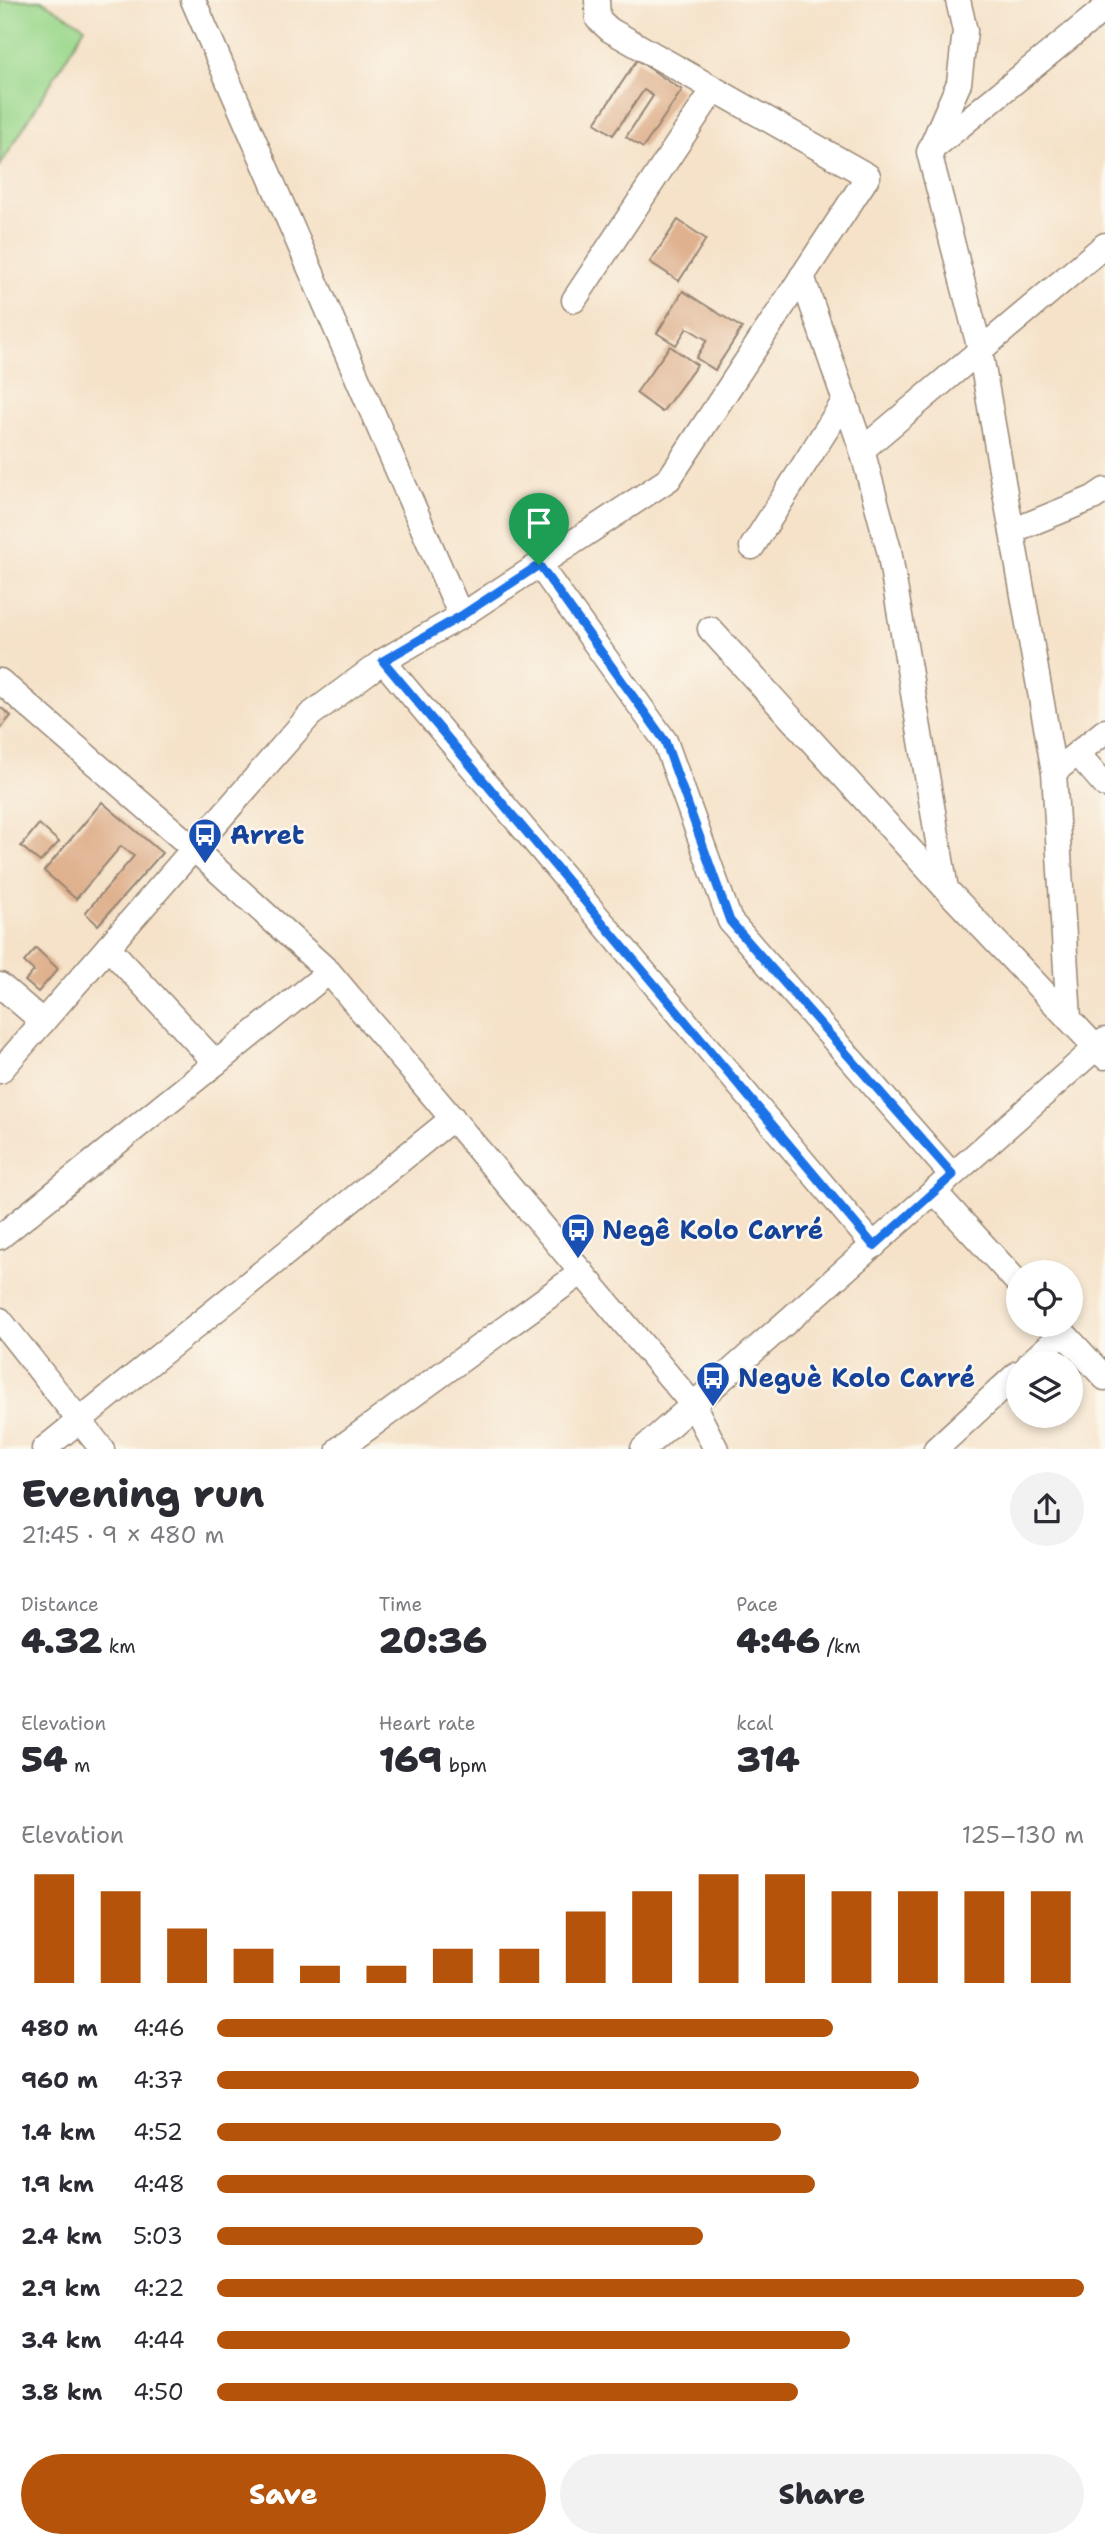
<!DOCTYPE html>
<meta charset="utf-8">
<style>
:root{--surface:#fff;--page:#f2f2f3;--text:#2b2b33;--muted:#7c7c81;--accent:#b45309}
body{margin:0;font-family:"Shantell Sans",sans-serif;background:var(--page);color:var(--text);height:100vh;display:flex;flex-direction:column;font-size:26px;white-space:nowrap}
*{box-sizing:border-box;margin:0}
p{font-size:23px;color:var(--muted)}
.icon{flex:none;width:38px;height:38px;fill:none;stroke:currentColor;stroke-width:2;stroke-linecap:round;stroke-linejoin:round}
.map{position:relative;height:1449px;overflow:hidden}
.details{display:flex;flex-direction:column;background:var(--surface);flex:1}
.details>*{flex:none}
.tools{position:absolute;left:1006px;top:1260px;display:grid;gap:14px}
.tools a{display:grid;place-items:center;width:77px;height:77px;border-radius:50%;background:var(--surface);box-shadow:0 4px 10px #0003;font-size:35px}
.pin{position:absolute;display:grid;place-items:center;width:60px;height:60px;color:#fff;margin:-72px -30px;border-radius:50% 50% 50% 0;rotate:-45deg;box-shadow:0 0 7px #0007}
.pin .icon{rotate:45deg}
.round{display:grid;place-items:center;flex:none;width:74px;height:74px;border-radius:37px;background:var(--page)}
.head{display:flex;align-items:center;justify-content:space-between;height:119px;padding:0 21px}
h1{font-size:38px;font-weight:800;line-height:52px}
.stats{display:grid;grid-template-columns:repeat(3,1fr);gap:10px;height:119px;padding:7px 21px}
.stats div{display:grid;align-content:center}
.stats b{font-size:35px;font-weight:800}
.stats small{font-size:19px;font-weight:400}
.stats p{font-size:19px}
.chart{height:196px;padding:14px 21px}
.chart p{display:flex;justify-content:space-between}
.chart svg{width:100%;height:126px;margin-top:7px;stroke:var(--accent);stroke-width:6}
.button{display:flex;gap:14px;margin-top:auto;padding:14px 21px}
.button a{flex:1;height:80px;border-radius:42px;background:var(--accent);color:#fff;font-size:28px;font-weight:800;line-height:80px;text-align:center}
.button a+a{background:var(--page);color:var(--text)}
ul{padding:0 21px;list-style:none;font-size:23px}
li{display:grid;grid-template-columns:112px 84px 1fr;align-items:center;height:52px}
li i{height:18px;border-radius:9px;background:var(--accent)}
.map>svg:first-child{display:block}
.green{fill:#9bd88d;stroke:#6b8156;stroke-width:2}
.building{fill:#dfb18e}
.lines{fill:none;stroke-linecap:round;stroke-linejoin:round}
.minor-casing{stroke:#988674;stroke-width:27}
.minor{stroke:#fff;stroke-width:24}
.route-casing{stroke:#fff;stroke-width:14}
.route{stroke:#1a73e8;stroke-width:9}
.labels{text-anchor:middle;stroke-width:5;stroke-linejoin:round;paint-order:stroke}
.transit-label{font-size:26px;font-weight:bold;fill:#164399;stroke:#fbf7ec;text-anchor:start}
</style>
<div class="map">
<svg width="1105" height="1449" viewBox="0 0 1105 1449">
<rect width="100%" height="100%" fill="#fbf7ec"/>
<filter id="ink" filterUnits="userSpaceOnUse"><feTurbulence type="fractalNoise" baseFrequency=".0143" numOctaves="2"/><feDisplacementMap in="SourceGraphic" scale="14" xChannelSelector="R" yChannelSelector="G"/><feConvolveMatrix kernelMatrix="1 2 1 2 8 2 1 2 1" color-interpolation-filters="sRGB"/></filter>
<filter id="wash" filterUnits="userSpaceOnUse"><feTurbulence type="fractalNoise" baseFrequency=".00686" numOctaves="4" result="noise"/><feDisplacementMap in="SourceGraphic" scale="28" xChannelSelector="R" yChannelSelector="G"/><feGaussianBlur stdDeviation="1.57" result="paint"/><feColorMatrix in="noise" values="0 0 0 0 0 0 0 0 0 0 0 0 0 0 0 0 0 1.4 0 .05"/><feComposite in="paint" operator="in"/></filter>
<g filter="url(#wash)">
<rect width="100%" height="100%" fill="#f5e2c9"/>
<polygon class="green" points="0,0 41,0 85,27 0,166"/>
<g id="blocks">
<g class="building">
<polygon points="637,60 682,90 643,148 626,137 653,96 644,90 613,135 595,123"/>
<polygon points="678,220 706,239 679,281 650,262"/>
<polygon points="683,291 742,328 715,370 696,358 707,340 687,328 676,345 657,333"/>
<polygon points="670,346 697,365 662,412 636,393"/>
<polygon points="0,707 11,716 0,729"/>
<polygon points="102,802 162,853 98,925 85,913 134,856 121,846 76,899 44,871"/>
<polygon points="39,824 59,842 40,862 21,846"/>
<polygon points="36,948 58,969 38,992 25,981 34,971 24,962"/>
</g>
</g>
</g>
<g filter="url(#ink)">
<use href="#blocks" fill-opacity="0" stroke="#988674" stroke-width="2"/>
<g class="lines">
<g class="minor-casing">
<g id="minor">
<polyline points="193,0 461,616"/>
<polyline points="958,0 965,31 959,83 929,152 980,350 1054,772 1069,1019"/>
<polyline points="932,149 1105,8"/>
<polyline points="802,276 862,450 889,550 946,889"/>
<polyline points="574,300 714,89"/>
<polyline points="862,450 1105,245"/>
<polyline points="1012,531 1093,498 1105,490"/>
<polyline points="752,547 845,400"/>
<polyline points="539,565 665,741 730,921 952,1175"/>
<polyline points="710,629 946,889 1105,1057"/>
<polyline points="383,661 874,1246"/>
<polyline points="0,681 194,849 329,972 694,1406 716,1449"/>
<polyline points="1078,754 1105,785"/>
<polyline points="1054,772 1105,731"/>
<polyline points="108,947 216,1063"/>
<polyline points="0,985 43,1022"/>
<polyline points="0,1071 310,715 383,661 461,616 669,479 868,176 610,30 598,19 597,0"/>
<polyline points="935,1192 1018,1283"/>
<polyline points="0,1237 329,972"/>
<polyline points="0,1320 102,1449"/>
<polyline points="1056,1325 1105,1378"/>
<polyline points="1030,1363 1063,1333"/>
<polyline points="44,1449 453,1118"/>
<polyline points="339,1449 582,1272"/>
<polyline points="643,1449 1105,1040"/>
<polyline points="936,1449 1018,1373"/>
</g>
</g>
<use href="#minor" class="minor"/>
</g>
</g>
<g class="lines" filter="url(#ink)">
<g class="route-casing">
<polygon id="route" points="539,565 665,741 730,921 953,1175 874,1246 383,661 461,616"/>
</g>
<use href="#route" class="route"/>
</g>
<defs>
<g id="bus-pin" transform="scale(1.75)"><path d="M0 17L-7.5 6A9.5 9.5 0 1 1 7.5 6Z" fill="#1a4fb4" stroke="#fbf7ec"/><path d="M-5-6H5V4H4V6H2V4H-2V6H-4V4H-5ZM-3.5-4V0h7V-4ZM-3.5 1.2v1.5H-2V1.2ZM2 1.2v1.5H3.5V1.2Z" fill="#fff"/></g>
</defs>
<g fill-rule="evenodd">
<use href="#bus-pin" x="205" y="835"/>
<use href="#bus-pin" x="578" y="1230"/>
<use href="#bus-pin" x="713" y="1378"/>
</g>
<g class="labels">
<g class="transit-label">
<text x="230" y="844">Arret</text>
<text x="602" y="1239">Negê Kolo Carré</text>
<text x="738" y="1387">Neguè Kolo Carré</text>
</g>
</g>
</svg>
<div class="tools">
<a><svg class="icon" aria-label="locate" viewBox="0 0 24 24"><circle cx="12" cy="12" r="6"/><path d="M12 2v4M12 18v4M2 12h4M18 12h4"/></svg></a>
<a><svg class="icon" aria-label="layers" viewBox="0 0 24 24"><path d="M12 4l9 5-9 5-9-5zM3 14l9 5 9-5"/></svg></a>
</div>
<div class="pin" style="left:539px;top:565px;background:#1e9e55"><svg class="icon" aria-label="arrive" viewBox="0 0 24 24"><path d="M6 21V4h12l-3 4 3 4H6"/></svg></div>
</div>
<section class="details">
<div class="head"><div><h1>Evening run</h1><p>21:45 · 9 × 480 m</p></div><a class="round"><svg class="icon" aria-label="share" viewBox="0 0 24 24"><path d="M12 15V3M7 8l5-5 5 5M5 13v7h14v-7"/></svg></a></div>
<div class="stats">
<div><p>Distance</p><b>4.32<small> km</small></b></div>
<div><p>Time</p><b>20:36</b></div>
<div><p>Pace</p><b>4:46<small> /km</small></b></div>
</div>
<div class="stats">
<div><p>Elevation</p><b>54<small> m</small></b></div>
<div><p>Heart rate</p><b>169<small> bpm</small></b></div>
<div><p>kcal</p><b>314</b></div>
</div>
<div class="chart"><p><span>Elevation</span>125–130 m</p>
<svg viewBox="0 0 160 44" preserveAspectRatio="none"><path d="M5 44V6M15 44V12M25 44V25M35 44V32M45 44V38M55 44V38M65 44V32M75 44V32M85 44V19M95 44V12M105 44V6M115 44V6M125 44V12M135 44V12M145 44V12M155 44V12"/></svg>
</div>
<ul>
<li><b>480 m</b>4:46<i style="width:71%"></i></li>
<li><b>960 m</b>4:37<i style="width:81%"></i></li>
<li><b>1.4 km</b>4:52<i style="width:65%"></i></li>
<li><b>1.9 km</b>4:48<i style="width:69%"></i></li>
<li><b>2.4 km</b>5:03<i style="width:56%"></i></li>
<li><b>2.9 km</b>4:22<i style="width:100%"></i></li>
<li><b>3.4 km</b>4:44<i style="width:73%"></i></li>
<li><b>3.8 km</b>4:50<i style="width:67%"></i></li>
</ul>
<div class="button"><a>Save</a><a>Share</a></div>
</section>
